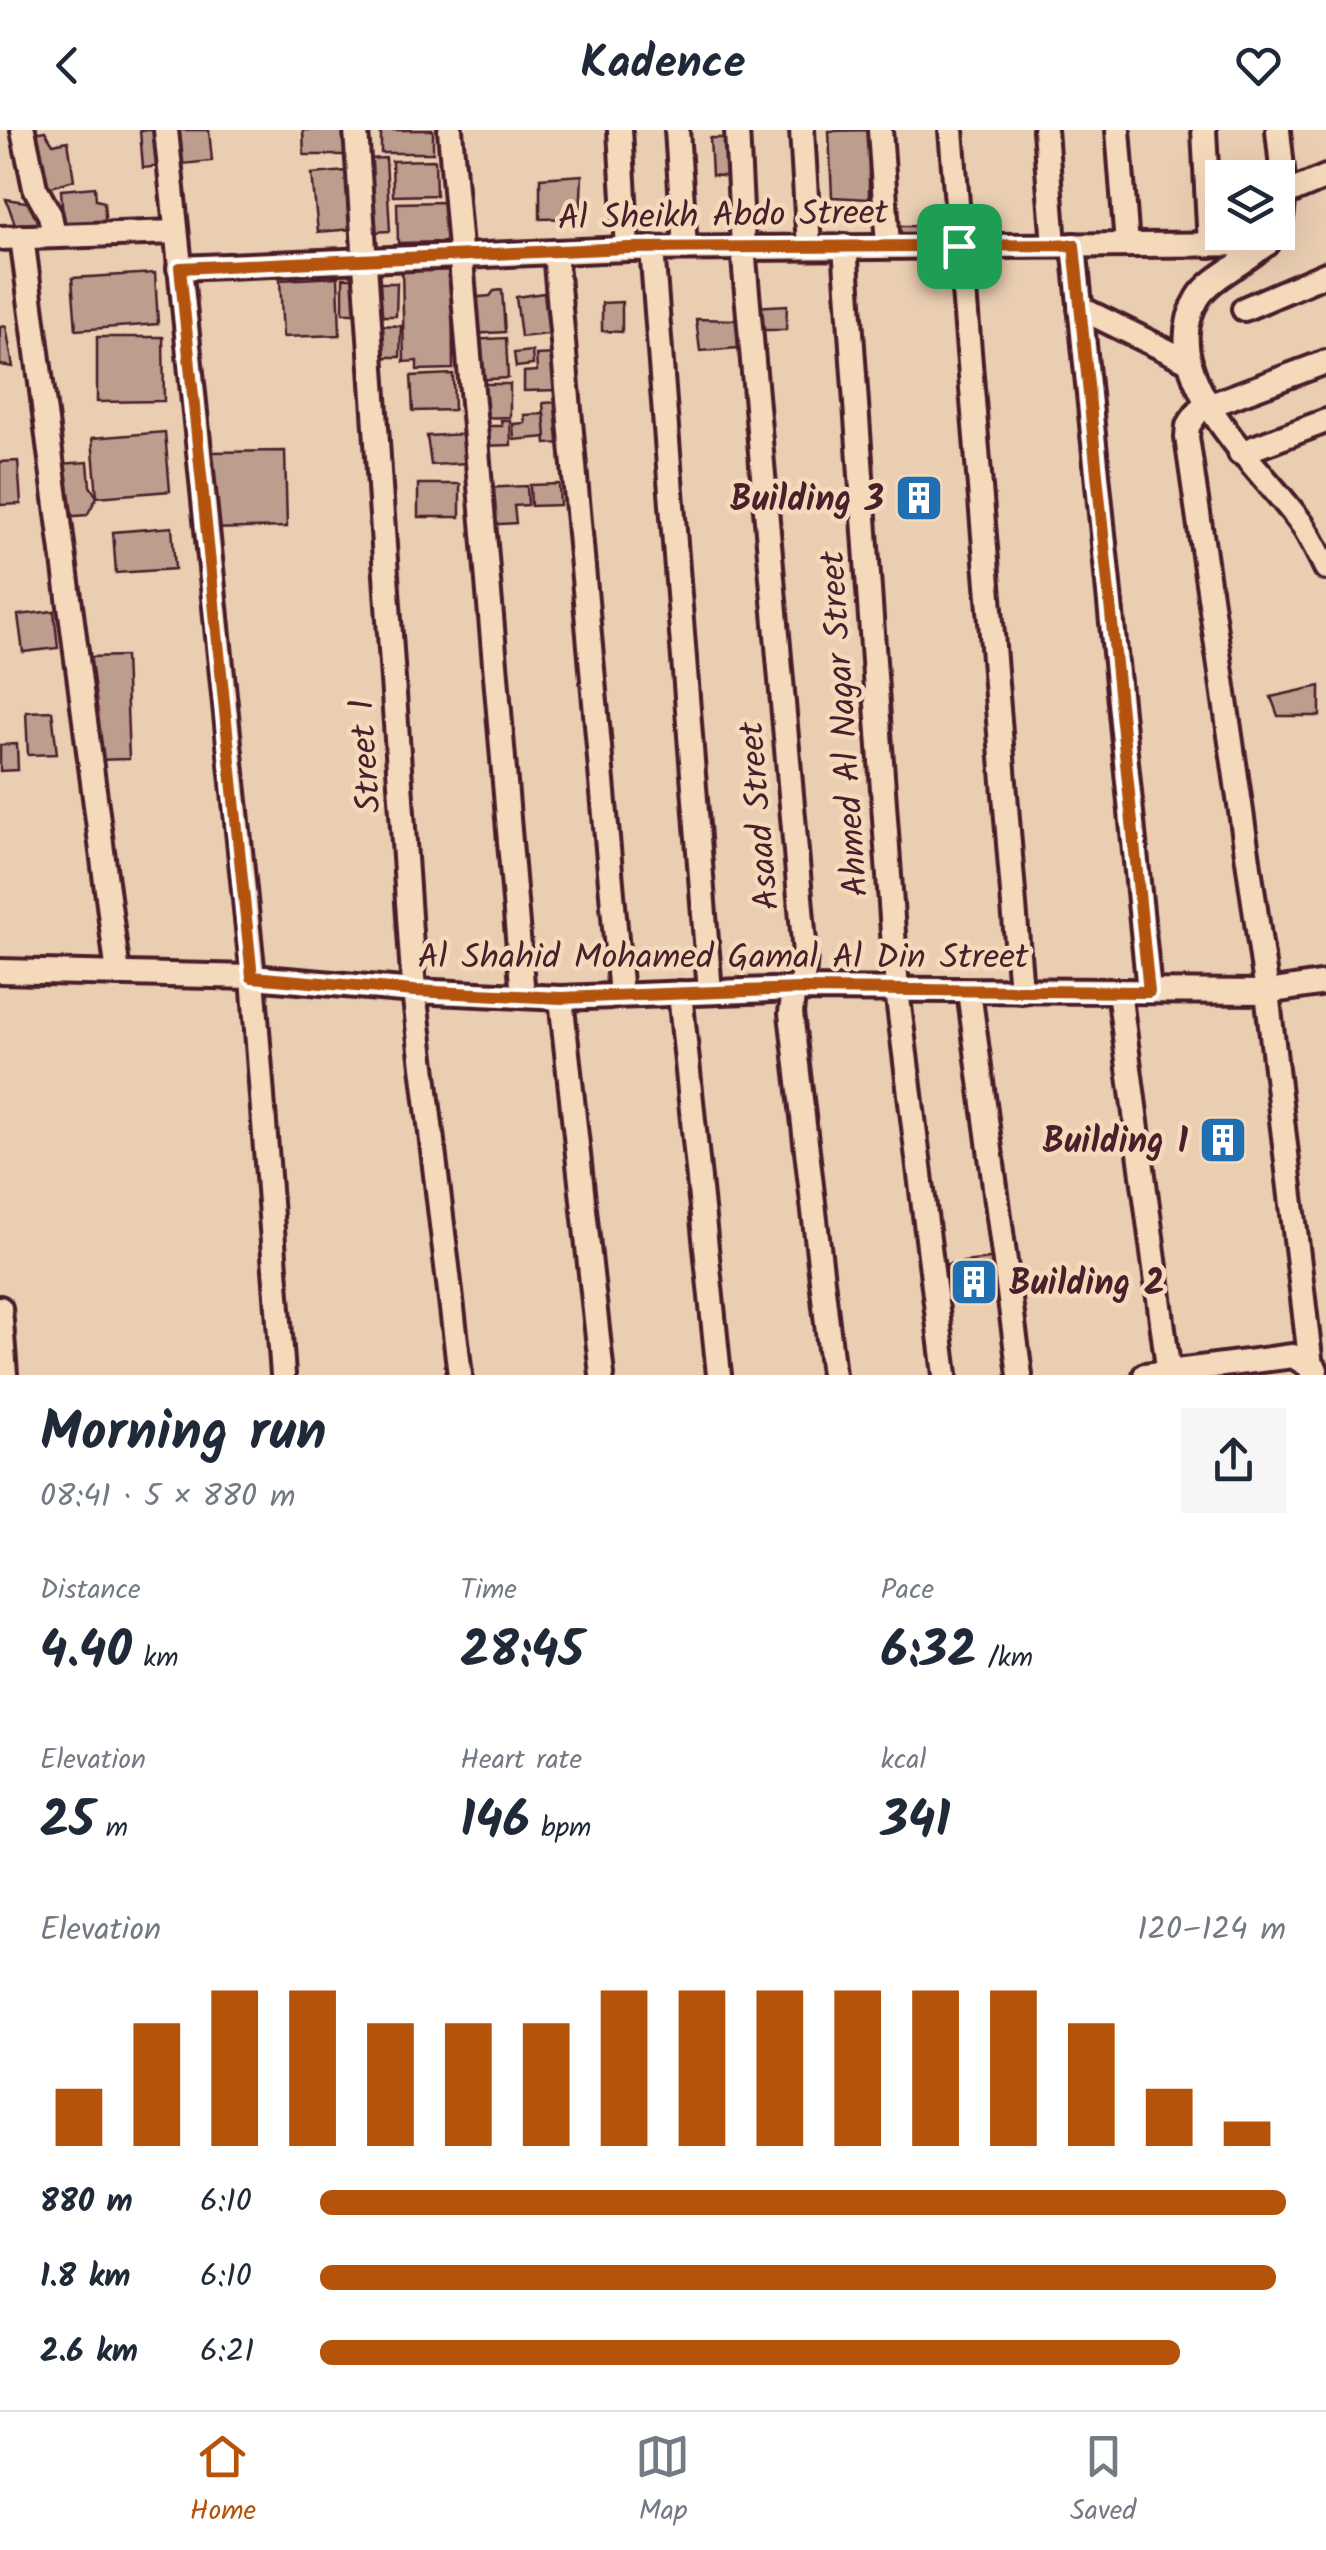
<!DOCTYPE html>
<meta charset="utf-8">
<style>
:root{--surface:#fff;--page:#f6f6f7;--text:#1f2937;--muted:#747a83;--line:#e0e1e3;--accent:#b45309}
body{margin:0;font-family:Kalam,sans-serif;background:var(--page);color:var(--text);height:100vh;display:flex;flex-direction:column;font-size:38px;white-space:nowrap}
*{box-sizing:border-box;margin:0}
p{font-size:32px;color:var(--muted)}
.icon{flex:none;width:55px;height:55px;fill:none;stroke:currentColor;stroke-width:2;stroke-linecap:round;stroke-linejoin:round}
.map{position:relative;height:1245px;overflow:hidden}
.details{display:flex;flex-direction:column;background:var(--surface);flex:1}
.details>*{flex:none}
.fabs{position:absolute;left:1205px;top:30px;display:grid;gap:20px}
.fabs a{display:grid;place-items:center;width:90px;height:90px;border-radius:0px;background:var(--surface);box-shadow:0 10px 40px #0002;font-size:50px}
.pin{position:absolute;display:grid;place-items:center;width:85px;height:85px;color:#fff;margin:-42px;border-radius:20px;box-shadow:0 5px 15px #0006}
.round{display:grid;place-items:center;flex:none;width:105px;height:105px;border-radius:0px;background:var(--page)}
.headline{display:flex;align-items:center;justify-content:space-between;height:170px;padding:0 40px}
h1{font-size:55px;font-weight:700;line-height:75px}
.metrics{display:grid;grid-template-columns:repeat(3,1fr);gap:15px;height:170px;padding:10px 40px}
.metrics div{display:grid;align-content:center}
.metrics b{font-size:50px;font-weight:700}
.metrics small{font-size:28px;font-weight:400}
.metrics p{font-size:28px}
.chart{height:280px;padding:20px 40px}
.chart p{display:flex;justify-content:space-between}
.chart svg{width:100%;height:180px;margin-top:10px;stroke:var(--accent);stroke-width:6}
ul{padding:0 40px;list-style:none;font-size:32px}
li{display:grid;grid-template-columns:160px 120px 1fr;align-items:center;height:75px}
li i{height:25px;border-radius:12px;background:var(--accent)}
header{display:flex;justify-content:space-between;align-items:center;height:130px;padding:0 40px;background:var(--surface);font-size:45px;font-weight:700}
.tabs{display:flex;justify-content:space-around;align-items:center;height:140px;border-top:2px solid var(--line);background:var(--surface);font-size:28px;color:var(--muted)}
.tabs a{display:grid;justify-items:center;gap:5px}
.tabs .current{color:var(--accent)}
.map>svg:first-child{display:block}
.building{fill:#bd9d8d;stroke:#4a1f2b;stroke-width:2.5}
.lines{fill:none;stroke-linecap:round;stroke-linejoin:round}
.street-casing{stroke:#4a1f2b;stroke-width:30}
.street{stroke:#f4d9bb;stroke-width:22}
.route-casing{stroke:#fff;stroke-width:20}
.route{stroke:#b45309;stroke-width:12}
.labels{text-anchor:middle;stroke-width:9;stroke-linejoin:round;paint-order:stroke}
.street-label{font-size:35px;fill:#4a1f2b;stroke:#f4d9bb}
.poi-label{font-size:35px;font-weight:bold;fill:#4a1f2b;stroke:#f4d9bb;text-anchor:end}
</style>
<header><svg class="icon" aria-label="back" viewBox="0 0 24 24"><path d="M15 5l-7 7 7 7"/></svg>Kadence<svg class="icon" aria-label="heart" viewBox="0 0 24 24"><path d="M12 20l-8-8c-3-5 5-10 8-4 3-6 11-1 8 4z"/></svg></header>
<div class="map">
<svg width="1326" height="1245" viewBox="0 0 1326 1245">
<rect width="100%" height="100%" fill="#eaceb2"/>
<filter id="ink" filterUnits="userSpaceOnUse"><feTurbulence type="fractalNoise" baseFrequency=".01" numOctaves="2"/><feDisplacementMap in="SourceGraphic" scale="20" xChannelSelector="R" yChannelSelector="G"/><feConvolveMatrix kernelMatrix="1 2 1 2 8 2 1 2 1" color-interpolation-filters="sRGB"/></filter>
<g filter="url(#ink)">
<g class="building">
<polygon points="140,0 209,0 212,31 143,38"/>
<polygon points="303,0 351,0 358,25 304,25"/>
<rect x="381" y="0" width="52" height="23"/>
<polygon points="869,0 869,69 832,67 829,1"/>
<polygon points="45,1 53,14 68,11 74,50 41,60 29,4"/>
<polygon points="710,8 732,8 732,47 712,45"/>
<polygon points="386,28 390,101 371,102 366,29"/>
<polygon points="435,30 436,65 393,66 392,31"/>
<polygon points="346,41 353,99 318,102 312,44"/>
<polygon points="582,45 580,88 540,89 540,48"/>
<polygon points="95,57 96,70 104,72 106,100 64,103 61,60"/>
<polygon points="6,69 39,74 46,100 16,97"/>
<polygon points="445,72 446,112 398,113 397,73"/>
<polygon points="893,96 916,96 915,111 892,112"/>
<polygon points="452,135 453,239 417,240 417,231 404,232 402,136"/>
<polygon points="155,143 158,194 76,200 72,148"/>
<polygon points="338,147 340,205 283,207 280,150"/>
<rect x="343" y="148" width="23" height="35"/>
<polygon points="374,153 397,153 396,186 381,186 381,173 373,172"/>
<polygon points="502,160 505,202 472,204 469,168 490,166 494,161"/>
<polygon points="544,163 549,204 521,207 516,167"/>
<polygon points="622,172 622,202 602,201 602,173"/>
<polygon points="787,175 786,200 751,200 749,177"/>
<polygon points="696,189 737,190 738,218 700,221"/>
<polygon points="376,195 401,196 400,227 376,227"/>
<polygon points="6,196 13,237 0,235 0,197"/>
<polygon points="97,207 163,207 164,271 97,272"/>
<polygon points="506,208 508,248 473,250 470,210"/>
<polygon points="532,221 533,235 516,237 514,223"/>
<polygon points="557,224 559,260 524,261 524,242 537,241 536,225"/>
<polygon points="453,244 454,280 413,281 411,246"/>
<polygon points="476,254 510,254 510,287 477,288"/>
<polygon points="561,272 564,313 546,314 543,273"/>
<polygon points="544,284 546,307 514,310 513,294 525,293 524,285"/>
<polygon points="501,290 510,290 511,315 481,316 480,296 502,296"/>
<polygon points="165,302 170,361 97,367 92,308"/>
<polygon points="466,304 467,333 431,335 427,306"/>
<polygon points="285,321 287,397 209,399 207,322"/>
<polygon points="18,331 21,374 0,375 0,332"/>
<polygon points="88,332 90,356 97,367 87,385 63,387 59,334"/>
<polygon points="932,349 934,385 906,387 903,351"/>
<rect x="418" y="354" width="42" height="33"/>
<polygon points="559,354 560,375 531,376 530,355"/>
<polygon points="527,356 528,375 514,376 516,393 485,395 482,358"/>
<polygon points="172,397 175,439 116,443 113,402"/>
<polygon points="54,481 58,518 23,522 18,485"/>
<polygon points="125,526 129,629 92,630 88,527"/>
<polygon points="1320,556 1320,586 1278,586 1271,567"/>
<polygon points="52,581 57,624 28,625 26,582"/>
<polygon points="17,614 18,640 0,641 0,615"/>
<polygon points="1240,997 1242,1018 1207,1022 1204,1001"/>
<polygon points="998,1128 999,1169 948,1171 946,1134"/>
</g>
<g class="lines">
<g class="street-casing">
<g id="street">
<polyline points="23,0 35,58 50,85 54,106"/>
<polyline points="166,0 253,847 283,1245"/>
<polyline points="356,0 414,861 460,1245"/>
<polyline points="450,0 523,866"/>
<polyline points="620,0 627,119"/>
<polyline points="677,0 685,118"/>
<polyline points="737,0 743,117 805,824 803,849 793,866 791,883 833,1245"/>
<polyline points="802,0 809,117"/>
<polyline points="880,0 888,116"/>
<polyline points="951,0 1021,861"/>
<polyline points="1045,0 1054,115"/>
<polyline points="1118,0 1127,115"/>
<polyline points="1204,0 1210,115"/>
<polyline points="1283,65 1326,47"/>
<path d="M1278,100C1288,68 1281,33 1278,0"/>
<polyline points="22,107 118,844"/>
<polyline points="0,108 176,102"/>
<path d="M1269,111C1251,130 1210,147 1198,168C1150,246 1265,340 1304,397C1312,410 1319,424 1326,438"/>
<polyline points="1074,115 1149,861"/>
<polyline points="845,116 897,860 945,1245"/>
<polyline points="652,118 710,862"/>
<polyline points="555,122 621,865"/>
<polyline points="179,138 627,119 1267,114"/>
<polyline points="1080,178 1190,232"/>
<polyline points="1244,179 1326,144"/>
<polyline points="1240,323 1326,291"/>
<polyline points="0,841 253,847 414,861 561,868 798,859 1267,862 1326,853"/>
<polyline points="969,861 1020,1245"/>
<polyline points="1119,861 1169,1245"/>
<polyline points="680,863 719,1245"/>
<polyline points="561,868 602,1245"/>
<polyline points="0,1178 5,1245"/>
<polyline points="1145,1245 1293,1226 1316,1240"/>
<polyline points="1312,1245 1267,862 1187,307 1188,296 1200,279 1326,232"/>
</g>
</g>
<use href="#street" class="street"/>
</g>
</g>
<g class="lines" filter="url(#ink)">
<g class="route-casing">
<polygon id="route" points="1074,115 1149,862 798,859 561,868 414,861 252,847 180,138 627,118"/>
</g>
<use href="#route" class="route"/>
</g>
<defs>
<g id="building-square" transform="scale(2.5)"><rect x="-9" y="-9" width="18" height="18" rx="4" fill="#1f6fb2" stroke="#f4d9bb"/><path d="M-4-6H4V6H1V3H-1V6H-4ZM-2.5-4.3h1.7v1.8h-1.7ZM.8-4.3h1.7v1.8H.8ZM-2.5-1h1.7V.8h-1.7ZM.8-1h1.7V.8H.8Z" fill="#fff"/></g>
</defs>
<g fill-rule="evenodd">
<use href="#building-square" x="919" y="368"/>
<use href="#building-square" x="1223" y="1010"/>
<use href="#building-square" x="974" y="1152"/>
</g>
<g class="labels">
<g class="street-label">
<text transform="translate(723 84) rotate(-1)" y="12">Al Sheikh Abdo Street</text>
<text transform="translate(843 594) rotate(-94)" y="12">Ahmed Al Nagar Street</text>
<text transform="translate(364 626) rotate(-94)" y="12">Street 1</text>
<text transform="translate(758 686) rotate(-95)" y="12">Asaad Street</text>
<text x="723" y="838">Al Shahid Mohamed Gamal Al Din Street</text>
</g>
<g class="poi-label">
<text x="884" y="380">Building 3</text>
<text x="1188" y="1022">Building 1</text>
<text x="1009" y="1164" text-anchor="start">Building 2</text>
</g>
</g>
</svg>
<div class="fabs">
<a><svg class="icon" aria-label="layers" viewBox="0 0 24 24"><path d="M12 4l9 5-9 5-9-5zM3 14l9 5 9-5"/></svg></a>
</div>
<div class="pin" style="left:959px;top:116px;background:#1e9e55"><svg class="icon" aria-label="arrive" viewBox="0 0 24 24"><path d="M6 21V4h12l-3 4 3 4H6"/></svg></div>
</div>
<section class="details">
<div class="headline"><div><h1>Morning run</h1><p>08:41 · 5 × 880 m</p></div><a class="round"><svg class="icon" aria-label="share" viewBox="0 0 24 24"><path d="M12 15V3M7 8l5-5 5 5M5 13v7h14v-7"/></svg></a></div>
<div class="metrics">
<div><p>Distance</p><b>4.40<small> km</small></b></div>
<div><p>Time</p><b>28:45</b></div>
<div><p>Pace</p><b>6:32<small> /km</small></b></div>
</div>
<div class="metrics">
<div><p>Elevation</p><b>25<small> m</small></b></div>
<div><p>Heart rate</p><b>146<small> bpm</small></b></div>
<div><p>kcal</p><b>341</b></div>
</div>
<div class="chart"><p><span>Elevation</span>120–124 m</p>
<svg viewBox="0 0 160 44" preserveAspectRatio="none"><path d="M5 44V30M15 44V14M25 44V6M35 44V6M45 44V14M55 44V14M65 44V14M75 44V6M85 44V6M95 44V6M105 44V6M115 44V6M125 44V6M135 44V14M145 44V30M155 44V38"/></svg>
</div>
<ul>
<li><b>880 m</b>6:10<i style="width:100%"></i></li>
<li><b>1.8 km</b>6:10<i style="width:99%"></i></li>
<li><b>2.6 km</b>6:21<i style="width:89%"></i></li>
</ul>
</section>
<nav class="tabs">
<a class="current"><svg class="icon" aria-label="home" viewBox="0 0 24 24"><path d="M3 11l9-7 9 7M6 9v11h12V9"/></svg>Home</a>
<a><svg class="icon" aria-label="map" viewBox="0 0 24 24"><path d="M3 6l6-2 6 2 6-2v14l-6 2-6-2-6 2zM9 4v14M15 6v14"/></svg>Map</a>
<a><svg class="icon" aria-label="saved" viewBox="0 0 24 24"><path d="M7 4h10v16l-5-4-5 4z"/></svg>Saved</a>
</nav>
